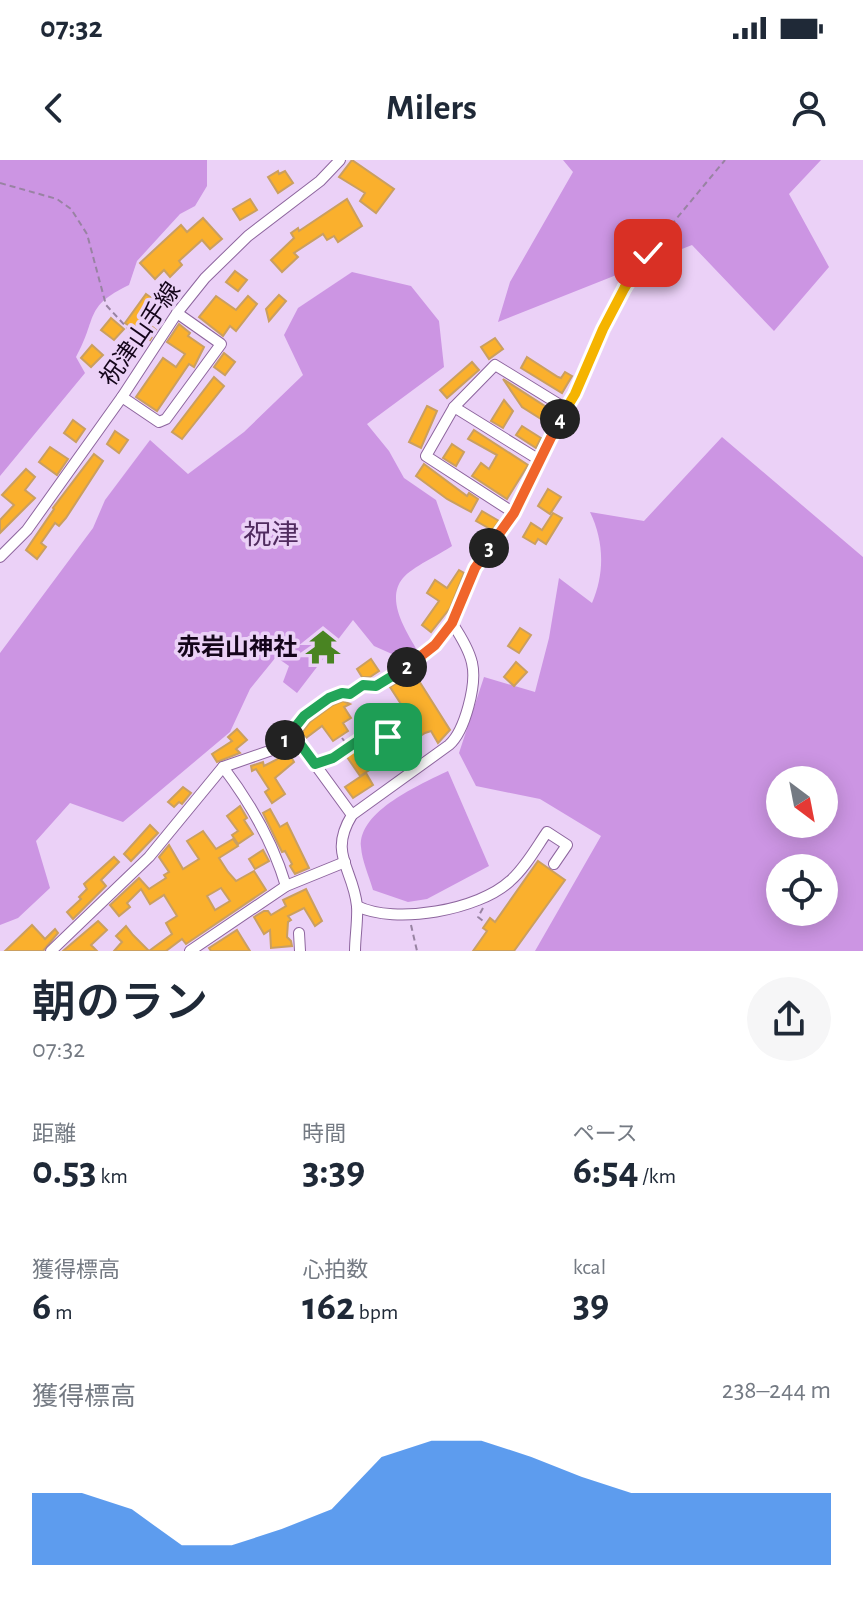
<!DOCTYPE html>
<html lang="ja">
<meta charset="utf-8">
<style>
:root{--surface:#fff;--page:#f6f6f7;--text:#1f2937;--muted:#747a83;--accent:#1a73e8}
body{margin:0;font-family:"Alegreya Sans","Noto Sans JP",sans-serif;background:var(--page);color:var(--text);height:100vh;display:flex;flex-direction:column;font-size:30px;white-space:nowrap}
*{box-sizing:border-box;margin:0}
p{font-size:26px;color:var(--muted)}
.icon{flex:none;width:44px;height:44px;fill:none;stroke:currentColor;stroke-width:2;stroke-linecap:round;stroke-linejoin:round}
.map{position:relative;height:791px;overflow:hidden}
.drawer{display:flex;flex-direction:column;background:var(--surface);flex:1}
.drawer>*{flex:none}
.needle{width:52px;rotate:148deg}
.buttons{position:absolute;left:766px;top:606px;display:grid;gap:16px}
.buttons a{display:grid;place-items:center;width:72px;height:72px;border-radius:50%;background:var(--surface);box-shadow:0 4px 20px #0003;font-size:40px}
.pin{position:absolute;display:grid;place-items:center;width:68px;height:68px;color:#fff;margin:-34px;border-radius:16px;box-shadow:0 4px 12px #0006}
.km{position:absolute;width:40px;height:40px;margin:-20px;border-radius:50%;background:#222;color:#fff;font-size:22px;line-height:40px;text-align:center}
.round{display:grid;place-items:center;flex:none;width:84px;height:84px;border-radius:42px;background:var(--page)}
.overview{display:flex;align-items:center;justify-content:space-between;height:136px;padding:0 32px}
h1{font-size:44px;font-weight:600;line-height:60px}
.figures{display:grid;grid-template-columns:repeat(3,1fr);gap:12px;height:136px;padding:8px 32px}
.figures div{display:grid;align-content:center}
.figures b{font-size:40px;font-weight:600}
.figures small{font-size:22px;font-weight:400}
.figures p{font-size:22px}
.chart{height:224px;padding:16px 32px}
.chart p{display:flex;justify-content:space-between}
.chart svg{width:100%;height:144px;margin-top:8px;fill:var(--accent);opacity:.7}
.status{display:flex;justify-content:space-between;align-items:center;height:56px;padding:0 40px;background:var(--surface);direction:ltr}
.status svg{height:22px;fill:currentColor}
header{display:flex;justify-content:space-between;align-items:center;height:104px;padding:0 32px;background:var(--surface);font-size:36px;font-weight:600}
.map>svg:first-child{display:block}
.green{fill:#cc95e3;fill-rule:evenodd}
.building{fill:#fab02d;stroke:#ca9f60;stroke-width:2;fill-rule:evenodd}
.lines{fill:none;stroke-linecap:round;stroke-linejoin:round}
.minor-casing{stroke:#8d659e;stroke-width:12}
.path{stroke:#9883a2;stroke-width:2;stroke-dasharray:6 4;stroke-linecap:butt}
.minor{stroke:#fff;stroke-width:10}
.split-1-casing{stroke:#fff;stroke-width:16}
.split-2-casing{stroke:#fff;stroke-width:16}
.split-3-casing{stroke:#fff;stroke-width:16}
.split-4-casing{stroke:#fff;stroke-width:16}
.split-5-casing{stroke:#fff;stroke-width:16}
.split-6-casing{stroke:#fff;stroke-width:16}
.split-1{stroke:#22a559;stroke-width:10}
.split-2{stroke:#22a559;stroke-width:10}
.split-3{stroke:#f0652b;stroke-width:10}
.split-4{stroke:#f0652b;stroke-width:10}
.split-5{stroke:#f5b400;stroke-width:10}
.split-6{stroke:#f5b400;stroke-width:10}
.labels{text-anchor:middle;stroke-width:7;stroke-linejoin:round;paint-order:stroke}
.street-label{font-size:24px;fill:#14051a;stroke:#ebd1f7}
.poi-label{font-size:24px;font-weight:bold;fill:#14051a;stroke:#ebd1f7;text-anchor:end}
.quarter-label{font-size:28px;fill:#502b5f;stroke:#ebd1f7}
</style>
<div class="status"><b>07:32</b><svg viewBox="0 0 49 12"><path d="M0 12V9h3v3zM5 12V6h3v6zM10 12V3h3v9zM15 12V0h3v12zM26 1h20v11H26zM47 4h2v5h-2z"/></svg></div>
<header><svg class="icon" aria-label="back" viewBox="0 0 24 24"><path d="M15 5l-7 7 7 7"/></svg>Milers<svg class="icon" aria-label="person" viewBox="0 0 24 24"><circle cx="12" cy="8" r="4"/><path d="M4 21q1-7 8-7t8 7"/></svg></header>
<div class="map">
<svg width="863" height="791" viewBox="0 0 863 791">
<rect width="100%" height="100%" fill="#ebd1f7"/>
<g class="green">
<path d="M0,0H207V26L195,46L180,54L137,101L129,125C83,147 98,158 76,197L85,213L0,316Z"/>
<polygon points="563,0 821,0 789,34 829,107 774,171 692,85 498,162 510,122 573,12"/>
<path d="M352,112L411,126L439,161L444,207L367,264L389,291L404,318L436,340L452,386C439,395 412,407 403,418C385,439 406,471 417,490L410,502L374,486L353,460L297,533L283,522L289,506L276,497L250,529L230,572L123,662L70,643L36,681L50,728L18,758L0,765V493L93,368L105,340L150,280L188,314L244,272L303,215L284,175L298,148Z"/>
<path d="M722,277L863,397V791H535L601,676L540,639L476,626L459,593L484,517L535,532L549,478L559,418L592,443C605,413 604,381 590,352L644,361ZM780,620H824V664H780ZM780,708H824V752H780Z"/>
<path d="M448,611L489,706L427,739L408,742L373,730C369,716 362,701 361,687C358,651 421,624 448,611Z"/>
</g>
<g class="building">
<polygon points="352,0 394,29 376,53 360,41 365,33 339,17"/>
<polygon points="278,11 279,14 285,11 293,23 278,33 268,17"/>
<polygon points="250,39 257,50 240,60 233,49"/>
<polygon points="347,39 362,66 338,82 334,76 327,80 323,74 294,93 298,97 282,112 271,100 294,78 291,73 298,68 299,71"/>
<polygon points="203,58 222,79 210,89 202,80 179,101 182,105 170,117 164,110 155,119 140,103 181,65 187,72"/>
<polygon points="235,111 247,120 238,131 226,122"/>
<polygon points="146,134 163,146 149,164 156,170 150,180 125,163"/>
<polygon points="279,135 286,141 269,161 266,149"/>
<polygon points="216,136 236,150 248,136 257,144 236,171 230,166 223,176 199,157"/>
<polygon points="111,158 124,169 114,180 101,170"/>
<polygon points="179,164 190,173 188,176 204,187 194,207 189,204 157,251 136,237 163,198 176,207 185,194 167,182"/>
<polygon points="495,178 503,189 489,199 481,187"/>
<polygon points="92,185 103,195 91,207 81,198"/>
<polygon points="224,193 235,202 225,215 214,207"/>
<polygon points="527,197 558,217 561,218 565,212 572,216 562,233 521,208"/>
<polygon points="472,202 479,210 447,238 440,230"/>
<polygon points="214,217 224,226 182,279 172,272"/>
<polygon points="503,219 554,252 549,264 522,247"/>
<polygon points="504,240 513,251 503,268 491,261"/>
<polygon points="427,246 437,251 421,288 409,282"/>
<polygon points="73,260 85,269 76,282 64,273"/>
<polygon points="522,266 541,278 536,288 516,275"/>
<polygon points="474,270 528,305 507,339 472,316 481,303 489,309 497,295 468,279"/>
<polygon points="115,271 128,280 119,293 107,284"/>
<polygon points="452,284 464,292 456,306 443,298"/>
<polygon points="50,287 68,299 57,315 39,302"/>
<polygon points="94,294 103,301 66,358 59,366 55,363 41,383 46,387 37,399 26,390 54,349 53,348"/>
<polygon points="424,304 467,336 469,333 478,339 471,352 447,339 416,316"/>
<polygon points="26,309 35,317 25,330 35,338 0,373 0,360 14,345 2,335"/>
<polygon points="548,329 561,337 550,354 538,346"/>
<polygon points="482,351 499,361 492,370 476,361"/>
<polygon points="553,353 562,358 546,384 538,379 535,384 523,377 531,363 542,370"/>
<polygon points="459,410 464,413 450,448 431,472 422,465 439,441 427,433 435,420 447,428"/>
<polygon points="520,468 531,475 519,493 508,486"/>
<polygon points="371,499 379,511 370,517 362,517 357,509"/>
<polygon points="516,502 527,512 514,526 504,517"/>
<polygon points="414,513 450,570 438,583 431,571 425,573 393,594 396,599 387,605 384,601 360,616 345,594 376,574 382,584 403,567 399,561 408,555 390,527"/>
<polygon points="343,541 350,544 344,547 351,558 343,563 348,571 333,581 322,566 306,578 301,574 310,562 333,545"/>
<polygon points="237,569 247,580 236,589 240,593 217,602 212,594 232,581 228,577"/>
<polygon points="289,593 294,602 275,618 285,634 272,643 265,632 269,629 256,609 252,611 251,606 263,602 264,606"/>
<polygon points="366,613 373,625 353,638 345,627"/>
<polygon points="183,627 191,633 182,644 179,642 174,647 168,642"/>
<polygon points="240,646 247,658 244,660 253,674 238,684 232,675 238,671 227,656"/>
<polygon points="270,649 280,667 287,663 309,708 295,714 290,706 292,704 285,691 282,692 263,653"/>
<polygon points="150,665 158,673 131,701 124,694"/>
<path d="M203,671L216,689L233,679L238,686L219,698L228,712L236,721L254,711L266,730L186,784L182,779L166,791H149L172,774L166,763L177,756L164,735L150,744L141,729L127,743L130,747L119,756L110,745L139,718L149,729L166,718L164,715L169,712L159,697L169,685L183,709L199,699L187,681ZM221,728L230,741L215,750L207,736Z"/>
<polygon points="263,690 269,701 255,709 249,699"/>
<polygon points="114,697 119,702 101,720 106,726 73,759 67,752 81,739 79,737 87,729 84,724"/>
<polygon points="538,701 565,720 514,791 473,791 487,771 483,768 490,758 495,762"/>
<polygon points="306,729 322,761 315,766 304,748 288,756 291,760 288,762 287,777 291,781 292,786 271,788 270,770 264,774 254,757 264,751 268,751 271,755 286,746 283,740"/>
<polygon points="98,761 107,770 91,785 97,791 63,791"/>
<polygon points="32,765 45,779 55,769 58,773 43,791 5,791"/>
<polygon points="126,766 133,775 149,791 114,791 122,782 116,776"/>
<polygon points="237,770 250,791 211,791 209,788"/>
</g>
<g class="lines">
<g class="minor-casing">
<g id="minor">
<polyline points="122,237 159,262 166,259 221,184 177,153"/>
<polyline points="454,247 541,301"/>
<polyline points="514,353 426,296 454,247 495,205 565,248"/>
<polyline points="0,397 27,370 122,237 177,153 205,118 248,76 320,21 340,0"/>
<polyline points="281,586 304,556 329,538 342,533 350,534 363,525 376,526 410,506 435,485 452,463"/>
<path d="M223,607C251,644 273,682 286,726"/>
<path d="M357,746C395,765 479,750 510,721C525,708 536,688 547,672L567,685L554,704"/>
<polyline points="299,773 300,791"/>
<polyline points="51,791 149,697 223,607 298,581 352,655"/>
<polyline points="190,791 286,726 345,702"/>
<path d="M355,791C355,777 358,760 357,746C353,708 328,694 352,655L449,585C465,571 477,524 472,503C469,489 460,475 452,463L475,408L514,353L565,248L575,234L623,129"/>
</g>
</g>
<g class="path">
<polyline points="0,23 57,39 71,49 87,74 106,145 143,185"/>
<polyline points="629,121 648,93 725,0"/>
<polyline points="342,578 348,586"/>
<polyline points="324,601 333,598 381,565 388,577"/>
<polyline points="483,748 478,757 483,761"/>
<polyline points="411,765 417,791"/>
</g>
<use href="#minor" class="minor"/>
</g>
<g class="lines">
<g class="split-1-casing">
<polyline id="split-1" points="285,580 280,587 298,581 315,604 333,598 381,565 388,577"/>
</g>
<g class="split-2-casing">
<polyline id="split-2" points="285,580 304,556 329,538 342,533 350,534 363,525 376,526 407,507"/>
</g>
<g class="split-3-casing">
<polyline id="split-3" points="407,507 435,485 452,463 475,408 489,388"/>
</g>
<g class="split-4-casing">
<polyline id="split-4" points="489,388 514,353 560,259"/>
</g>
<g class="split-5-casing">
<polyline id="split-5" points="560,259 575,234 603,169 625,127"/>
</g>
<g class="split-6-casing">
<polyline id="split-6" points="625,127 648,93"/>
</g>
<use href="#split-1" class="split-1"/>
<use href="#split-2" class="split-2"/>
<use href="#split-3" class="split-3"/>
<use href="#split-4" class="split-4"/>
<use href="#split-5" class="split-5"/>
<use href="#split-6" class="split-6"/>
</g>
<defs>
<g id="temple-bare" transform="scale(2.76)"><path d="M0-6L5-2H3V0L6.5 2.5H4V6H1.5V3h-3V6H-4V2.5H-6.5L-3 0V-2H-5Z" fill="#498422" stroke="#ebd1f7" stroke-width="2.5" paint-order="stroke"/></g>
</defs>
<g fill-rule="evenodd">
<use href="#temple-bare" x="323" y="487"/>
</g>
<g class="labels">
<g class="street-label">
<text transform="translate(140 174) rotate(-55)" y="8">祝津山手線</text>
</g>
<g class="poi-label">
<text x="297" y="495">赤岩山神社</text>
</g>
<g class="quarter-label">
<text x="271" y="384">祝津</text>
</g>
</g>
</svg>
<div class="buttons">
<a><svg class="needle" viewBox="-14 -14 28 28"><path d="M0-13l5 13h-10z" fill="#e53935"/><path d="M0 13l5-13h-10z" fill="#747a83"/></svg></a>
<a><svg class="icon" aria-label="locate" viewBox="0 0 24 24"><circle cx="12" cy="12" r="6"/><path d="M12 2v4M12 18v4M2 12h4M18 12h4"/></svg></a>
</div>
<div class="pin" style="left:388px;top:577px;background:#1e9e55"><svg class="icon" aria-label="arrive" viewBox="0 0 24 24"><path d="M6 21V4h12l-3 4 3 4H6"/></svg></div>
<div class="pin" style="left:648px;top:93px;background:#d93025"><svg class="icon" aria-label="check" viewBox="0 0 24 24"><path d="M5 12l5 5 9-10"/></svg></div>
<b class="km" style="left:285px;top:580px">1</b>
<b class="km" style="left:407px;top:507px">2</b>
<b class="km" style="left:489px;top:388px">3</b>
<b class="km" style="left:560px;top:259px">4</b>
</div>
<section class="drawer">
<div class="overview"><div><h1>朝のラン</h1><p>07:32</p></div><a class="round"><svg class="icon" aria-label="share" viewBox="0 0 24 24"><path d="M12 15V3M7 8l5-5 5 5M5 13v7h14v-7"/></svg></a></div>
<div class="figures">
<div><p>距離</p><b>0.53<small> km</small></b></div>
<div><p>時間</p><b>3:39</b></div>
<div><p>ペース</p><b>6:54<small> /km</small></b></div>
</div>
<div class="figures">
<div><p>獲得標高</p><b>6<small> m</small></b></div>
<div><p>心拍数</p><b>162<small> bpm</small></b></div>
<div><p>kcal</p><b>39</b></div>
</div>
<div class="chart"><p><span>獲得標高</span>238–244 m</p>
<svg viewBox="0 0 160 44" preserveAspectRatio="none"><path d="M0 44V22L10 22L20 27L30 38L40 38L50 33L60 27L70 11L80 6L90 6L100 11L110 17L120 22L130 22L140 22L150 22L160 22V44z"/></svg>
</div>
</section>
